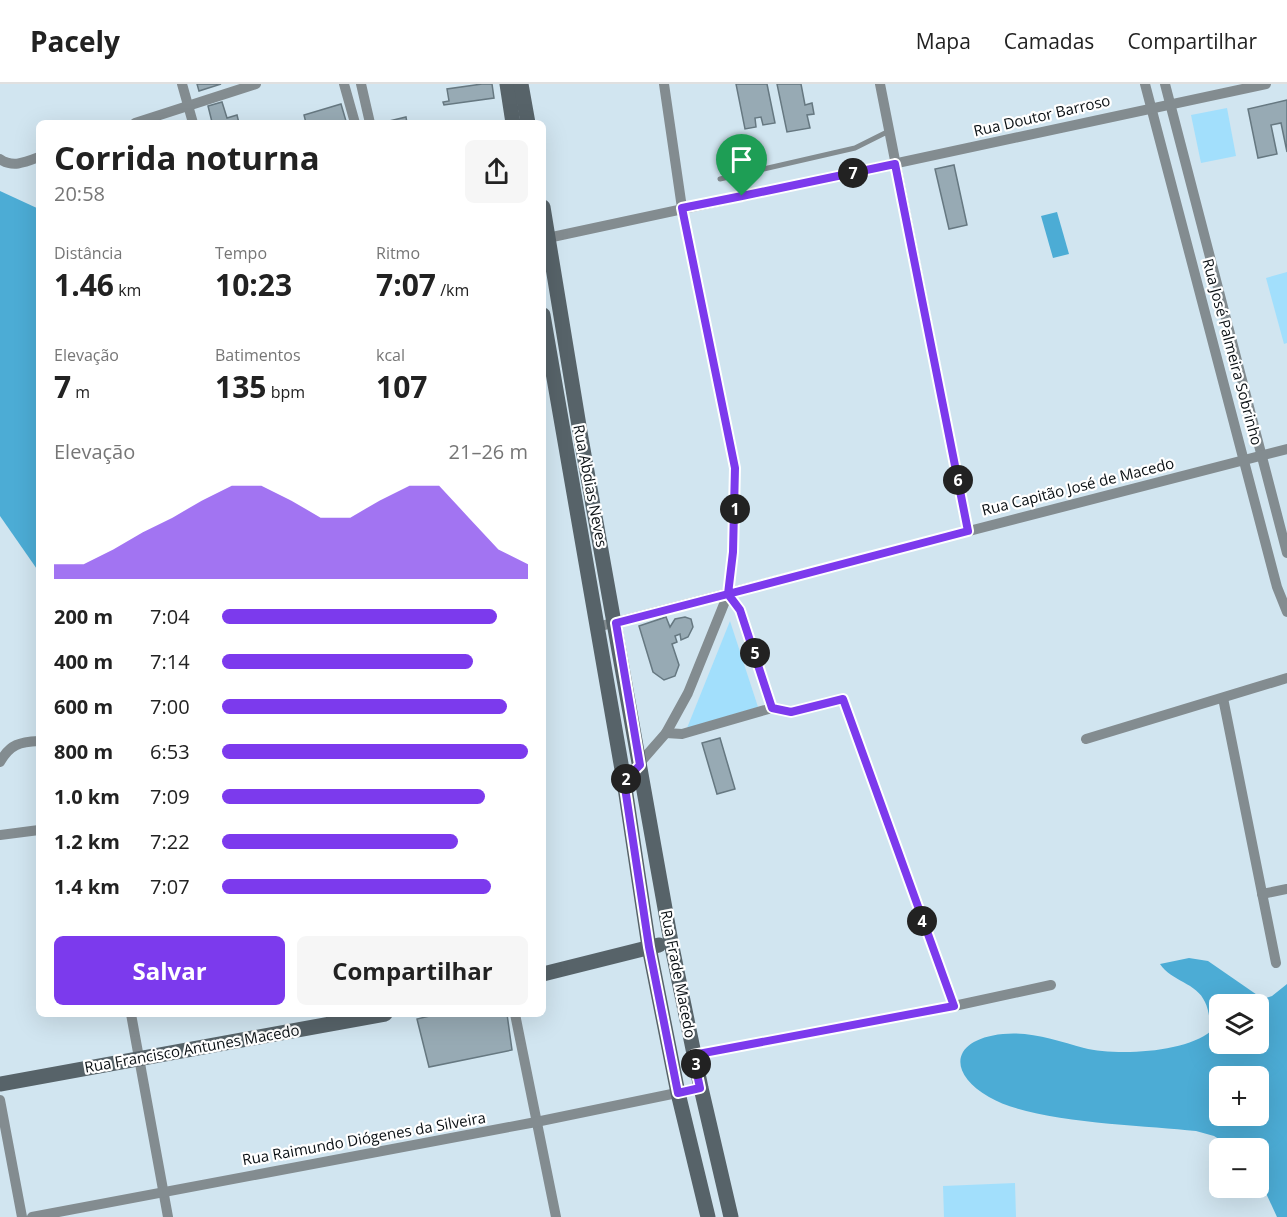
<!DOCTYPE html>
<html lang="pt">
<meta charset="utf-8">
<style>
:root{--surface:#fff;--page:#f6f6f6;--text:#222;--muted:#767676;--line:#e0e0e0;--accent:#7c3aed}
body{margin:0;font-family:"Open Sans",sans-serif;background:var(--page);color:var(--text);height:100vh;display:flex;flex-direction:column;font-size:22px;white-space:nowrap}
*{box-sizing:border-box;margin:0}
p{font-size:20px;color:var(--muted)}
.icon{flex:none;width:33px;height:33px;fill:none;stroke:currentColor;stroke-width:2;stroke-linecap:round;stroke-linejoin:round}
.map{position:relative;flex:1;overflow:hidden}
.panel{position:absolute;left:36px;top:36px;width:510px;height:897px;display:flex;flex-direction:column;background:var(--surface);border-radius:9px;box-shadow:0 6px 24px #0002}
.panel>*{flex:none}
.fabs{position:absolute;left:1209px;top:910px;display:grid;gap:12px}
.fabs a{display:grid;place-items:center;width:60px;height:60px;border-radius:9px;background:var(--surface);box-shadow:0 6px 24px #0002;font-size:30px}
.pin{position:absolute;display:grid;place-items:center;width:51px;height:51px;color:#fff;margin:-62px -26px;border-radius:50% 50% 50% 0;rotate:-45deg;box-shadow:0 0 6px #0007}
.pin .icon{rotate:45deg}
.km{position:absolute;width:30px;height:30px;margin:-15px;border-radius:50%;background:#222;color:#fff;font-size:16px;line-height:30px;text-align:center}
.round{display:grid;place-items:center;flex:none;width:63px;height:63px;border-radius:9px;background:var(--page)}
.summary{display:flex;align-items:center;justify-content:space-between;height:102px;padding:0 18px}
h1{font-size:33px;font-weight:700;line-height:45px}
.stats{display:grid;grid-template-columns:repeat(3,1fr);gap:9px;height:102px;padding:6px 18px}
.stats div{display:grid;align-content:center}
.stats b{font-size:30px;font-weight:700}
.stats small{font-size:16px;font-weight:400}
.stats p{font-size:16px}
.chart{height:168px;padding:12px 18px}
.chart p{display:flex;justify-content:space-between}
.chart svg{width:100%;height:108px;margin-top:6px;fill:var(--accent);opacity:.7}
.primary-button{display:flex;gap:12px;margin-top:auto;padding:12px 18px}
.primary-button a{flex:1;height:69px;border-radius:9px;background:var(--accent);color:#fff;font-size:24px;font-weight:700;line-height:69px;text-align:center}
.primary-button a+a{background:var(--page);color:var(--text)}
ul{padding:0 18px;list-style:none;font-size:20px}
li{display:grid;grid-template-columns:96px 72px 1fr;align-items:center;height:45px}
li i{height:15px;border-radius:8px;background:var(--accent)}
header{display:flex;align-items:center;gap:36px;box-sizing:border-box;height:84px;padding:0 30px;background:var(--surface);border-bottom:2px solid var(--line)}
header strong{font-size:28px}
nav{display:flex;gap:33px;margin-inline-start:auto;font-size:21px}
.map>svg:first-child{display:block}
.green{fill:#a2dffc}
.water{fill:#4cacd5;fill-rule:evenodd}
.building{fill:#97aab4;stroke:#667881;stroke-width:1.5}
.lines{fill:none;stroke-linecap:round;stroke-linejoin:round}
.lane{stroke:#838c90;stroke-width:5}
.street{stroke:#838c90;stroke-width:10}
.secondary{stroke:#576369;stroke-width:15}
.route-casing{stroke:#fff;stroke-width:12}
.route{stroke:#7c3aed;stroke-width:8}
.labels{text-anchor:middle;stroke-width:4.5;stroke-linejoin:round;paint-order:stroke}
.street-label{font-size:15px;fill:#090f13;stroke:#fff}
</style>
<header>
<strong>Pacely</strong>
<nav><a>Mapa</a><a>Camadas</a><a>Compartilhar</a></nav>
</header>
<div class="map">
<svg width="1287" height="1133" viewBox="0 0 1287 1133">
<rect width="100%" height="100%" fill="#d1e5f0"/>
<g class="green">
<polygon points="1227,24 1236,72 1201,79 1191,31"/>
<polygon points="1287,188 1287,259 1284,260 1266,194"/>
<polygon points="730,537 758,623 687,644"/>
<polygon points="1015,1099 1016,1133 944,1133 943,1102"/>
</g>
<g class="water">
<polygon points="0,107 39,125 39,488 0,432"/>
<polygon points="1057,128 1069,170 1053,174 1041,132"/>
<path d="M1189,874L1208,877L1263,915L1272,912L1287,900V1133H1277L1259,1094L1258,1065H1235L1214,1052L1196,1047C1143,1041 1033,1039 989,1013C946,988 952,955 1003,950C1031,947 1058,957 1084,964C1116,972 1185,969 1211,947C1210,938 1209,926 1205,918C1197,899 1171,897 1160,880ZM1220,921H1258V960H1220ZM1220,993H1258V1032H1220Z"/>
</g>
<g class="building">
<polygon points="197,0 221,0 199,7"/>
<polygon points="482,0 492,0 494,14 444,21 443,18 449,17 447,5"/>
<polygon points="736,0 767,0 775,39 763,41 761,33 755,34 756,43 745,45"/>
<polygon points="777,0 801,0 805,21 812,19 814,30 807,31 810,44 787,48"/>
<polygon points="1287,16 1287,68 1281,39 1271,41 1277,70 1258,74 1248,25"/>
<polygon points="222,18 227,34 237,31 239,39 207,39 212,38 208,22"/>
<polygon points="341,20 346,37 306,39 304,31"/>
<polygon points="406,33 407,39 381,39"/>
<polygon points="954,81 967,141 949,145 935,85"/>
<polygon points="666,533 670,543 675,535 685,533 691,535 693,543 688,553 681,556 680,550 675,552 677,558 672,560 679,581 675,592 664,596 653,588 639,542"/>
<polygon points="720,654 735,705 717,710 702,659"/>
<polygon points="438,930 507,930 512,966 429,983 417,935"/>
</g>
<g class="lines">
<polyline class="lane" points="720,95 855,64 889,47"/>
<g class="street">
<polyline points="182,0 193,39"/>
<polyline points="344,0 355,39"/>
<polyline points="361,0 370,39"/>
<polyline points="880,0 968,447"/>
<polyline points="1145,0 1277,503 1287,528"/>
<polyline points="1165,0 1287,469"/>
<polyline points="135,39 256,0"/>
<path d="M0,75C13,84 26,78 39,73"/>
<polyline points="543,155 1266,0"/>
<polyline points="728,510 740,526 772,624"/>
<polyline points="597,543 1287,365"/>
<polyline points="1223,614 1276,879"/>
<polyline points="666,649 682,650 772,624 791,628 843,615 954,922"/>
<polyline points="1086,655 1287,594"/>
<path d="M0,678C10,660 20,658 39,657"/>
<polyline points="624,697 666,649 688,609 728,510 733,468 735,384 682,124 664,0"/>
<polyline points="0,751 39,746"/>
<polyline points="1262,810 1287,805"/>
<polyline points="131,930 168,1133"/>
<polyline points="515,930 556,1133"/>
<polyline points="693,971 954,922 1051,901"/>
<polyline points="0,1016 22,1133"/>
<polyline points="32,1133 536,1038 701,1004"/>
</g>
<g class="secondary">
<polyline points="507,0 513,39"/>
<polyline points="521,0 528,39"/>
<polyline points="543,123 581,354 671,858 701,1004 731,1133"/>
<polyline points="543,231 624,697 649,863 678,1009 708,1133"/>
<polyline points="543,890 659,861"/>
<polyline points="0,1000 385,930"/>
</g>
</g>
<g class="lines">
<g class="route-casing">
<polyline id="route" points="742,112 682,124 735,384 733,468 728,510 616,539 640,681 624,697 649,863 678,1009 700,1004 693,971 954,922 843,615 791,628 772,624 740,526 728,510 968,447 895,80 742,112"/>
</g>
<use href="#route" class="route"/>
</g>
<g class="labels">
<g class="street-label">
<text transform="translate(1042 32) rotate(-13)" y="5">Rua Doutor Barroso</text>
<text transform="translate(1232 268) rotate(75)" y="5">Rua José Palmeira Sobrinho</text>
<text transform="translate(590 402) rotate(79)" y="5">Rua Abdias Neves</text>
<text transform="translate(1078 403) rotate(-14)" y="5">Rua Capitão José de Macedo</text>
<text transform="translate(678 890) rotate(79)" y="5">Rua Frade Macedo</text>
<text transform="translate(192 965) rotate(-10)" y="5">Rua Francisco Antunes Macedo</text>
<text transform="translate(364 1055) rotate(-10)" y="5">Rua Raimundo Diógenes da Silveira</text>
</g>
</g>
</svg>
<div class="fabs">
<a><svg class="icon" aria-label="layers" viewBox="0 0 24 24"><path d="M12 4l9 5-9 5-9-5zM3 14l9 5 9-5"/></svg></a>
<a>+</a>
<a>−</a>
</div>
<div class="pin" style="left:742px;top:112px;background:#1e9e55"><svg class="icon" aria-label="arrive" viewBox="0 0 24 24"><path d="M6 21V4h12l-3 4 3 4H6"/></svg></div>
<b class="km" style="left:735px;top:425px">1</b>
<b class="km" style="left:626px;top:695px">2</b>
<b class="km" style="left:696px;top:980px">3</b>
<b class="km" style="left:922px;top:837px">4</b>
<b class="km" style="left:755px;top:569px">5</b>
<b class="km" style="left:958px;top:396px">6</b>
<b class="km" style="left:853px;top:89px">7</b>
<section class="panel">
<div class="summary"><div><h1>Corrida noturna</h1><p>20:58</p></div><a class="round"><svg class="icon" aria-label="share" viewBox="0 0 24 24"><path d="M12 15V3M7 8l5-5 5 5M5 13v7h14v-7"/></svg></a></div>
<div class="stats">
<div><p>Distância</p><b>1.46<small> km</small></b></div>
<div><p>Tempo</p><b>10:23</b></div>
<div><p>Ritmo</p><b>7:07<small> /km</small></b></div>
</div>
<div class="stats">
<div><p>Elevação</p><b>7<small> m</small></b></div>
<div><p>Batimentos</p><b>135<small> bpm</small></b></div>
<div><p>kcal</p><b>107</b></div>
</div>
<div class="chart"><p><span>Elevação</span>21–26 m</p>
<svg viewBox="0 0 160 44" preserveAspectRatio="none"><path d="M0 44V38L10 38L20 32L30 25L40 19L50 12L60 6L70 6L80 12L90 19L100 19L110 12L120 6L130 6L140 19L150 32L160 38V44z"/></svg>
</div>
<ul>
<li><b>200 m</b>7:04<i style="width:90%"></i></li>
<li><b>400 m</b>7:14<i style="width:82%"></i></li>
<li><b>600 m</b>7:00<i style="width:93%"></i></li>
<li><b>800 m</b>6:53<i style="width:100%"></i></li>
<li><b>1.0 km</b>7:09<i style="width:86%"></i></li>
<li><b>1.2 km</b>7:22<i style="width:77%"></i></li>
<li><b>1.4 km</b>7:07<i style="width:88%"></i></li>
</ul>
<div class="primary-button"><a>Salvar</a><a>Compartilhar</a></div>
</section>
</div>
